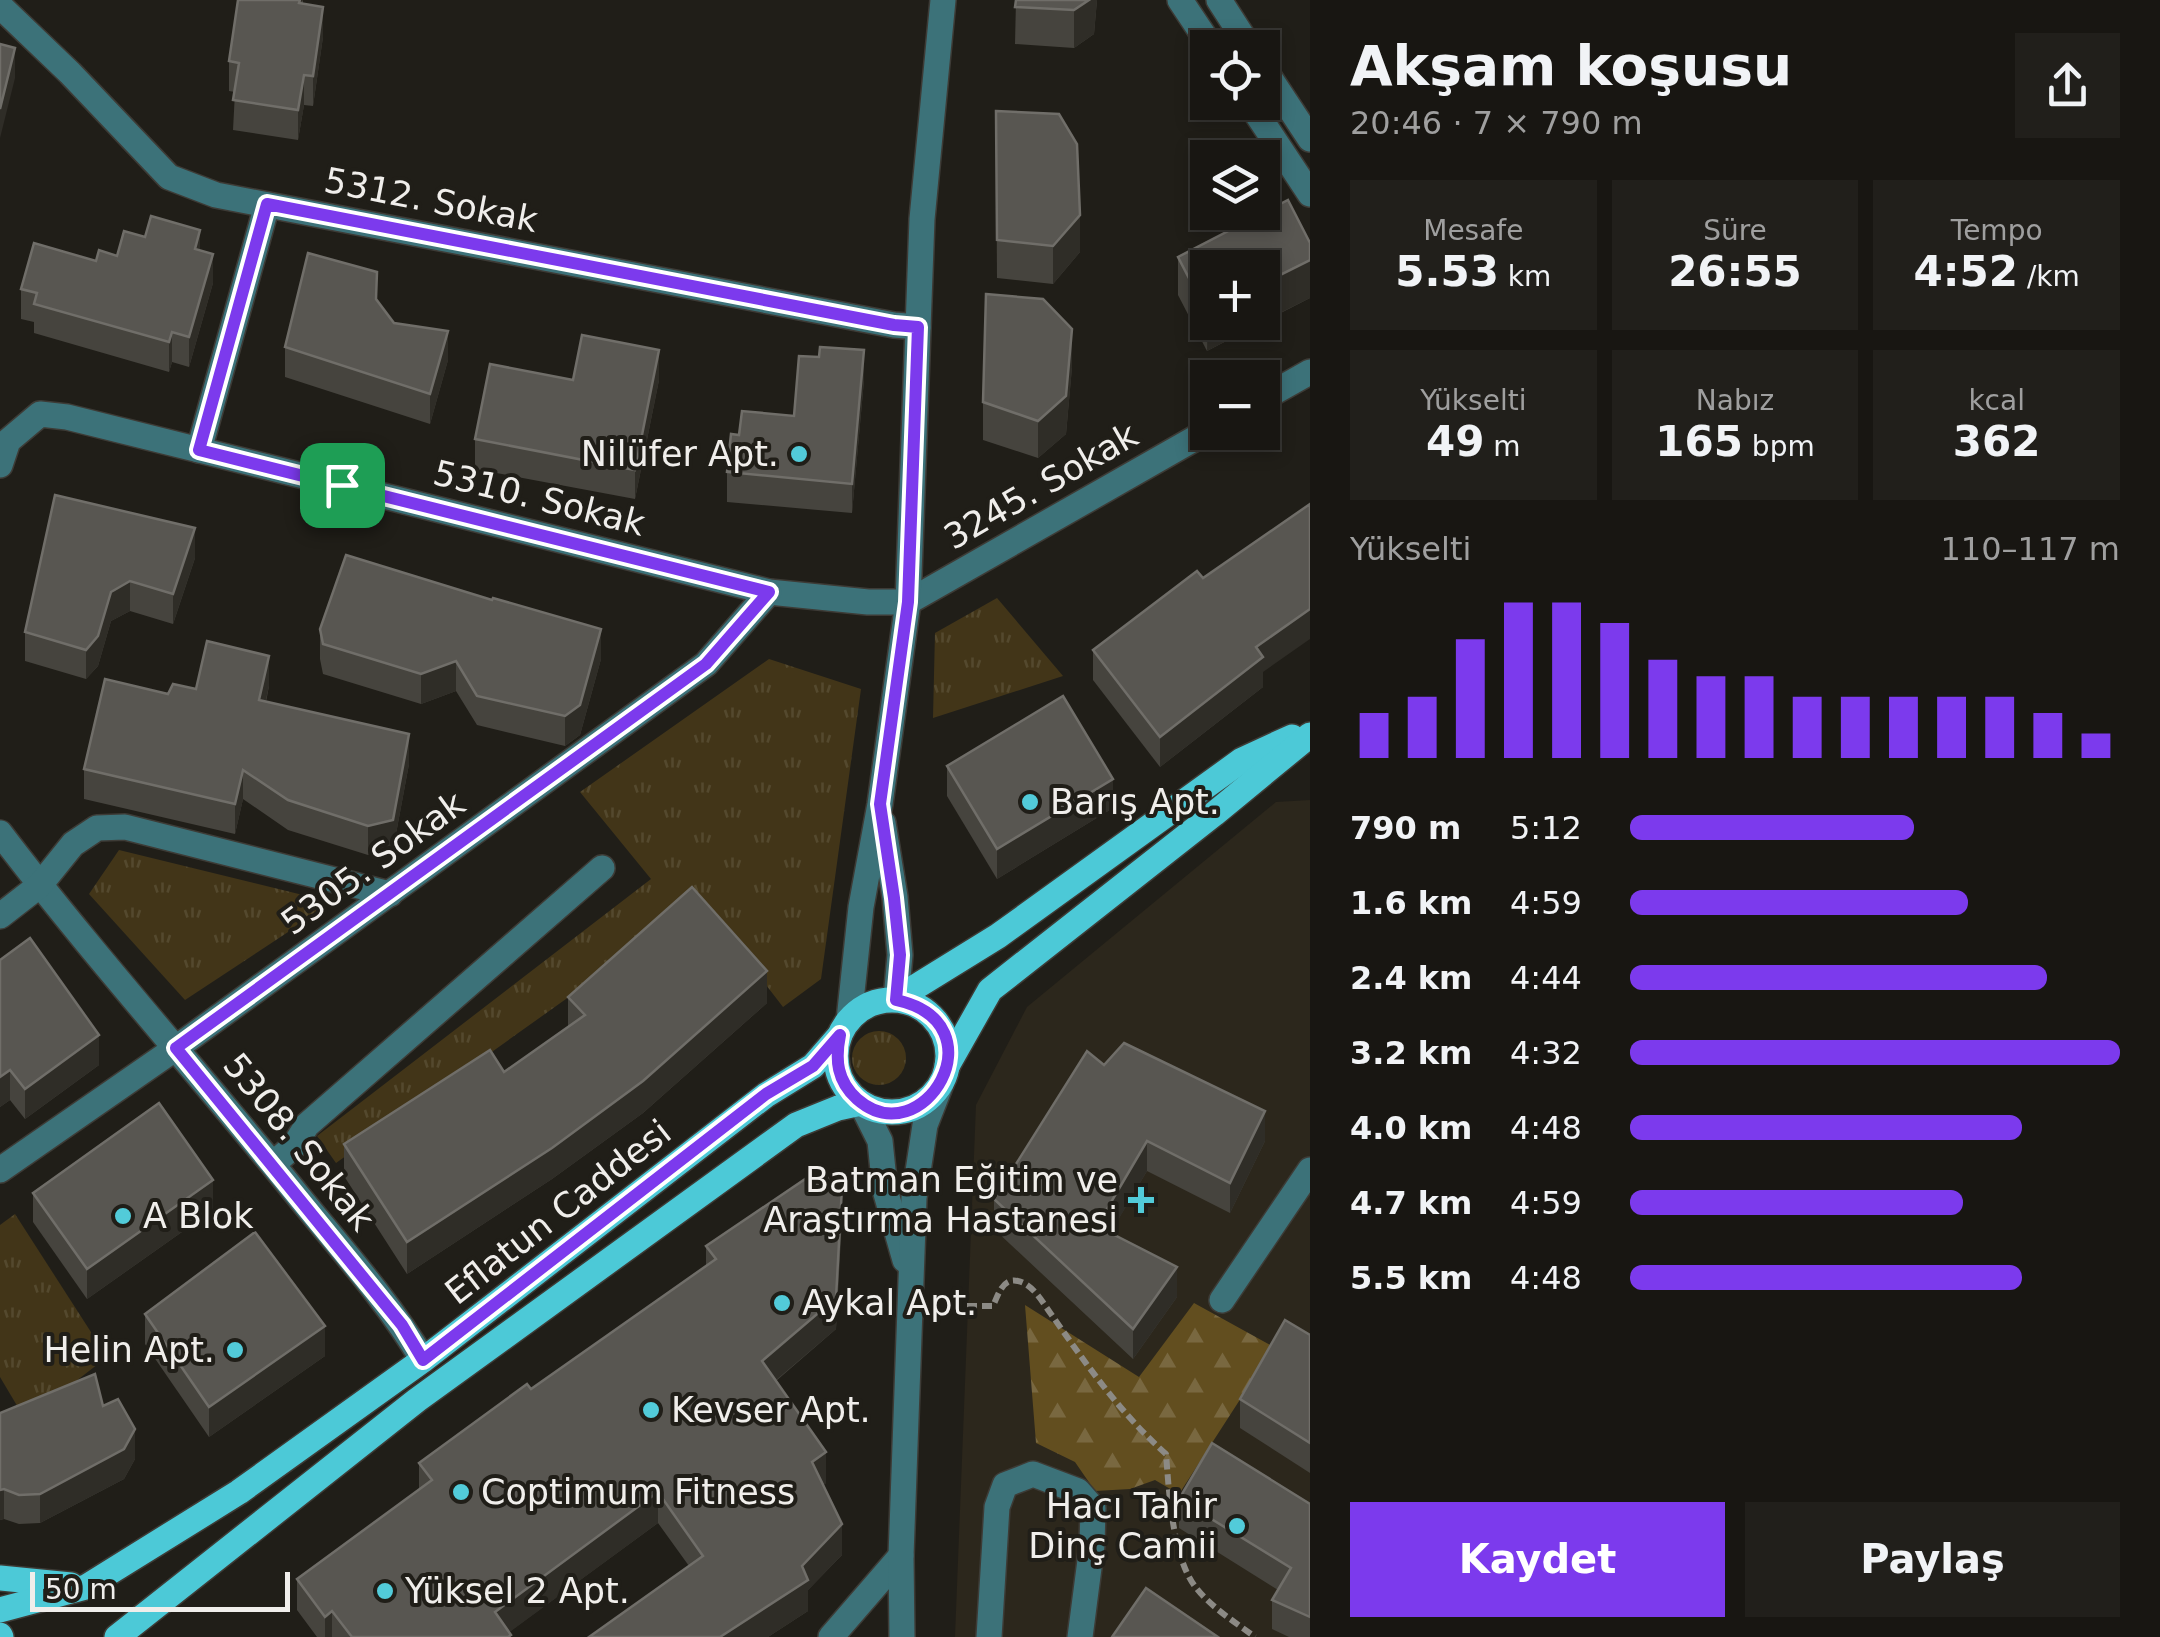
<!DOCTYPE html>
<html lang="tr">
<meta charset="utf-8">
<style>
:root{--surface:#181612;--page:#211f1b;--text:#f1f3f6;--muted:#9f9f9f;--line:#363532;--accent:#7c3aed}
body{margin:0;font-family:"DejaVu Sans",sans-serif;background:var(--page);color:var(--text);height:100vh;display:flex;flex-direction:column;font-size:38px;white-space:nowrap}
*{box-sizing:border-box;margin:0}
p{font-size:32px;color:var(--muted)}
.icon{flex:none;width:55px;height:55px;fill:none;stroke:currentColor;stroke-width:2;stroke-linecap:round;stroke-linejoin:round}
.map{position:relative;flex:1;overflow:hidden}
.panel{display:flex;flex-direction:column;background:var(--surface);width:850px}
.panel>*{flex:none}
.tools{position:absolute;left:1190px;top:30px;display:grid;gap:20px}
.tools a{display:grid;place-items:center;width:90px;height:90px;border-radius:0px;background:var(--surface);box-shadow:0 5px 15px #0003,0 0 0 2px var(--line);font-size:50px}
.scale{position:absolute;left:30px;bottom:25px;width:260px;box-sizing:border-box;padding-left:10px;border:5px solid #f0eeeb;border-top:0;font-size:28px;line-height:35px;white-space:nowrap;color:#f0eeeb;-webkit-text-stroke:8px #201e18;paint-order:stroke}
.pin{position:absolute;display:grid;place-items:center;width:85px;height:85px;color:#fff;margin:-42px;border-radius:20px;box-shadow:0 5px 15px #0006}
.round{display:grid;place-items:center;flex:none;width:105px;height:105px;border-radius:0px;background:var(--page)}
.head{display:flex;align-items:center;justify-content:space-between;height:170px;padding:0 40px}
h1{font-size:55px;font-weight:600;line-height:75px}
.metrics{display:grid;grid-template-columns:repeat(3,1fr);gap:15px;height:170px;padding:10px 40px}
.metrics div{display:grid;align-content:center;border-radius:0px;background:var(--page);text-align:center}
.metrics b{font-size:42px;font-weight:600}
.metrics small{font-size:28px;font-weight:400}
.metrics p{font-size:28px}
.chart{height:280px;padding:20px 40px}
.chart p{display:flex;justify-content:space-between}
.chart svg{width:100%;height:180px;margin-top:10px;stroke:var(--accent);stroke-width:6}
.button{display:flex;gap:20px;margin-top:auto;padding:20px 40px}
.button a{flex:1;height:115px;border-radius:0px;background:var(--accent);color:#fff;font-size:40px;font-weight:600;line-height:115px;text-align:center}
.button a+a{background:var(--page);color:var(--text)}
ul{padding:0 40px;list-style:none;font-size:32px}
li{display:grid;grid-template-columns:160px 120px 1fr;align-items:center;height:75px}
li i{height:25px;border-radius:12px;background:var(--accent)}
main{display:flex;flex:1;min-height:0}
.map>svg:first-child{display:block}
.built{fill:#2c271c}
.grass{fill:url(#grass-tufts)}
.forest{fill:url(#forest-firs)}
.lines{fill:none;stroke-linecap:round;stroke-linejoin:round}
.minor-casing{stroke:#3d3b36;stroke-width:28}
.major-casing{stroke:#3d3b36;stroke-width:28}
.path{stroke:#8c8a85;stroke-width:6;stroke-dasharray:10 5;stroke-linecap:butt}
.minor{stroke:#3c7279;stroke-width:25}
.major{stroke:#4cc9d7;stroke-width:25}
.wall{fill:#46443e}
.shaded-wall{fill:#2f2d27}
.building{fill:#585651;stroke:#706e69;stroke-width:2.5}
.route-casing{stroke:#fff;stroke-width:20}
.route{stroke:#7c3aed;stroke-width:12}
.poi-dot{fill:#52cbd9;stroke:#201e18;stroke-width:4}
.labels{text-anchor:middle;stroke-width:8;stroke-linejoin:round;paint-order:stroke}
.street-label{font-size:35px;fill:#f0eeeb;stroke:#201e18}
.poi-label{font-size:35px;fill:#f0eeeb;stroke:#201e18;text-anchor:start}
</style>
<main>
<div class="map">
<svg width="1310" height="1637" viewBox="0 0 1310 1637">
<defs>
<pattern id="grass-tufts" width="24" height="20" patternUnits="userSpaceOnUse" patternTransform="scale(2.5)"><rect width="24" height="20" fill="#423518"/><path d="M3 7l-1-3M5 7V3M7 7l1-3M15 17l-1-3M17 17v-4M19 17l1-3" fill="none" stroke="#54492e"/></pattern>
<pattern id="forest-firs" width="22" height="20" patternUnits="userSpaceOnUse" patternTransform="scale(2.5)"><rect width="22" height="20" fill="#624e1f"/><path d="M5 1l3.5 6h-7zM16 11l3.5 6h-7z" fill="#796840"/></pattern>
</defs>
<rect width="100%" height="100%" fill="#201e18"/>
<polygon class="built" points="1310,800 1310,1637 955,1637 976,1105 1027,1007 1276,802"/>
<g class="grass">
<polygon points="997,598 1063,676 933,718 935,633"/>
<polygon points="769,659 861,689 821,979 783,1007 702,902 336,1163 317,1136 651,879 580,792"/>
<polygon points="119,850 311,897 326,907 185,1000 89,894"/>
<circle cx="879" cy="1058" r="27"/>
<polygon points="15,1214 107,1357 71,1385 19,1409 0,1377 0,1225"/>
</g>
<polygon class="forest" points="1194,1303 1274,1347 1179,1494 1155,1480 1130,1489 1095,1491 1075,1462 1036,1443 1025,1305 1139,1377"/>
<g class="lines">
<g class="minor-casing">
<g id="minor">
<polyline points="1180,0 1212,48"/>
<polyline points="1219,0 1250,48"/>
<polyline points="0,6 70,73 169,177 216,195 894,325 918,327"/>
<polyline points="1262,66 1310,139"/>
<polyline points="1249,102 1310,194"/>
<polyline points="1262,399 1310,372"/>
<polyline points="199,450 267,205"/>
<polyline points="0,465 8,441 40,414 67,417 769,592 868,602 908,602 1208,431"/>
<polyline points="883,823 895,897 900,955 896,999"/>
<path d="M0,833C95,958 201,1075 299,1197C342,1250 388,1301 423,1360"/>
<polyline points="0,916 40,885 73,844 97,828 125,827 390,894"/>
<polyline points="849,1020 861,907 880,804 908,602 922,219 943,0"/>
<polyline points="861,1103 880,1141 885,1190 905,1260"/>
<polyline points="273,1164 294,1146 307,1125 602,868"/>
<polyline points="0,1170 176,1048 706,664 769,592"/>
<polyline points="1222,1300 1310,1170"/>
<polyline points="831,1637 901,1556"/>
<polyline points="902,1637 901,1556 914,1198 925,1125 941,1084"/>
<polyline points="989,1637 997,1507 1005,1485 1033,1474 1078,1491 1093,1508 1092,1545 1080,1637"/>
</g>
</g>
<g class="major-casing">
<g id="major">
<polyline points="896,999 998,936 1242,760 1292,737"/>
<circle cx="892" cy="1056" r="56"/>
<polyline points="947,1066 990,990 1214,814 1310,735"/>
<polyline points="0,1578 71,1585"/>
<polyline points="0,1610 86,1587 239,1492 423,1360 766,1095 813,1066 840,1035"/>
<polyline points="0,1635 1,1637"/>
<polyline points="117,1637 417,1400 796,1125 838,1108 861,1103"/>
</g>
</g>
<path class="path" d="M952,1306H993C998,1295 1003,1277 1018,1281C1033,1284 1043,1303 1051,1314C1086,1364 1120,1413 1166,1454C1169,1491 1172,1554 1194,1585C1209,1606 1235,1622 1255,1637"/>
<use href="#minor" class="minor"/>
<use href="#major" class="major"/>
</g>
<g class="wall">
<polygon points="303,0 303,4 323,37 313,106 304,105 298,140 233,130 235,92 229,91 229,61"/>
<polygon points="1016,0 1097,0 1094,34 1074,48 1015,44"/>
<polygon points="996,111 1080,252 1053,284 997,278"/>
<polygon points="1310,243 1310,298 1207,351 1178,295 1178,257"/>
<polygon points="200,250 213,283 189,367 172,362 169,372 34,333 34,322 21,319 21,289 117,256"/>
<polygon points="377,300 394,323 448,360 430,424 285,377 285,347"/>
<polygon points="1072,367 1066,434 1038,458 983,440 983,402"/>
<polygon points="573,380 659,380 635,499 475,469 475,439"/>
<polygon points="864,380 852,513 727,502 727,472 739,435 794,416"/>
<polygon points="55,495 195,558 173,624 130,611 111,621 98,666 86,679 25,661 25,632"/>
<polygon points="1203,578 1263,672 1263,687 1160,767 1093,680 1093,650"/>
<polygon points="320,629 601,659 580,735 565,746 477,725 456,691 421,704 323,674 320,659"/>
<polygon points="269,686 266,702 409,764 393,850 368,855 288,830 243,799 235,834 84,799 84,769 196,689"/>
<polygon points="947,766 1113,808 997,879 947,796"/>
<polygon points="0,960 99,1065 25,1119 10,1100 0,1107"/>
<polygon points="568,997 767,1003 643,1113 552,1179 407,1274 344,1176 344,1144 504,1072 568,1027"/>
<polygon points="1104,1065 1265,1141 1230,1213 1147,1171 1110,1233 1177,1297 1133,1359 994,1229 994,1199"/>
<polygon points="33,1193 213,1210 87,1299 33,1222"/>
<polygon points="842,1218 836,1329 776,1381 826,1483 823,1485 842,1555 808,1590 808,1611 768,1637 589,1637 689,1566 658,1523 509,1632 511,1637 317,1637 297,1610 297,1579 419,1490 419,1463 531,1389 706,1266 706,1246"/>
<polygon points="145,1314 325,1356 209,1437 145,1344"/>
<polygon points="1310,1335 1310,1473 1240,1428 1240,1399"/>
<polygon points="103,1406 135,1459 124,1479 40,1523 19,1524 4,1519 0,1520 0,1413"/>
<polygon points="1179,1499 1310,1504 1310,1637 1289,1637 1272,1629 1272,1600 1278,1590 1179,1528"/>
</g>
<g class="shaded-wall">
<polygon points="1089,0 1097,0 1094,34 1074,48 1074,10"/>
<polygon points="323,7 323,37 313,106 313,76"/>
<polygon points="15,48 15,78 0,138 0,109"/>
<polygon points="304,75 304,105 298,140 298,110"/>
<polygon points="1080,215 1080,252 1053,284 1053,246"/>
<polygon points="200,230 200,260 195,249"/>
<polygon points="213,254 213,283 189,367 189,337"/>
<polygon points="1310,260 1310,298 1262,322 1262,284"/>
<polygon points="1208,313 1208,322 1262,322 1207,351"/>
<polygon points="1072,329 1072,367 1066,434 1038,458 1038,421"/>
<polygon points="448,331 448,360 430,424 430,394"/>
<polygon points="172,332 172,362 169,372 169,342"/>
<polygon points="659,350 659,380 635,499 635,470"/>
<polygon points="864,350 864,380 852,513 852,484"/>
<polygon points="195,528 195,558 173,624 173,594"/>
<polygon points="130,581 130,611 111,621 98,666 86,679 86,650 111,592"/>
<polygon points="1310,609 1310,639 1263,672 1263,687 1160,767 1160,737 1256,647"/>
<polygon points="601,629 601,659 580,735 565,746 565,716"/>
<polygon points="269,656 269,686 259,730 259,700"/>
<polygon points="456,661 456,691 421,704 421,674"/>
<polygon points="409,734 409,764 393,850 368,855 368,826"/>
<polygon points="243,770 243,799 235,834 235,804"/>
<polygon points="1113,779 1113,808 997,879 997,849"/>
<polygon points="767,971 767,1003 643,1113 552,1179 407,1274 407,1242"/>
<polygon points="99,1035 99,1065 25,1119 25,1089"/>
<polygon points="10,1070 10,1100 0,1107 0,1077"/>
<polygon points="1265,1111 1265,1141 1230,1213 1230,1183"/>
<polygon points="1147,1141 1147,1171 1097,1256 1097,1226"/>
<polygon points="213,1180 213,1210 87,1299 87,1269"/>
<polygon points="842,1187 836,1329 762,1392 762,1361"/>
<polygon points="1177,1267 1177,1297 1133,1359 1133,1329"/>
<polygon points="325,1326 325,1356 209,1437 209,1407"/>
<polygon points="135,1429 135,1459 124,1479 40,1523 40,1494"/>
<polygon points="826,1452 826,1483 812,1493 812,1462"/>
<polygon points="4,1489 4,1519 0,1520 0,1490"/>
<polygon points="658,1492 658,1523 503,1637 495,1612"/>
<polygon points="842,1524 842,1555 808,1590 808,1611 768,1637 720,1637 802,1566"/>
<polygon points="332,1611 332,1637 325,1637 325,1617"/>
</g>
<g class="building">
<polygon points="238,0 300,0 299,3 323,7 313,76 304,75 298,110 233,100 239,63 229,61"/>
<polygon points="1016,0 1089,0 1074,10 1015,7"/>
<polygon points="0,44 15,48 0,109"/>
<polygon points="996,111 1059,114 1077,144 1080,215 1053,246 997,240"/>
<polygon points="1288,200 1310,243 1310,260 1262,284 1262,268 1208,268 1207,313 1178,257"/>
<polygon points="151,216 200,230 195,249 213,254 189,337 172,332 169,342 34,304 37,293 21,289 34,243 96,261 99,250 117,256 124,231 145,237"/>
<polygon points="308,253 377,272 376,299 394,323 448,331 430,394 285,347"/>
<polygon points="986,294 1043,299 1072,329 1066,396 1038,421 983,402"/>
<polygon points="582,335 659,350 635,470 475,439 490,364 573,380"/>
<polygon points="820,347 864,350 852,484 727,472 731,434 739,435 742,411 794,416 799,356 819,357"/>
<polygon points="55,495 195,528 173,594 130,581 111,592 98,636 86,650 25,632"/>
<polygon points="1310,504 1310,609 1256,647 1263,657 1160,737 1093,650 1197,571 1203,578"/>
<polygon points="346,555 492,600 493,598 601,629 580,705 565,716 477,696 456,661 421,674 323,644 320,629"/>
<polygon points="207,641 269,656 259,700 409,734 393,820 368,826 288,800 243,770 235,804 84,769 105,679 168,694 173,684 196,689"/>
<polygon points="1063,696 1113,779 997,849 947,766"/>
<polygon points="692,887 767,971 643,1081 552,1148 407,1242 344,1144 490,1050 504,1072 585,1015 568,997"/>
<polygon points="30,938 99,1035 25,1089 10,1070 0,1077 0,960"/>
<polygon points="1124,1043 1265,1111 1230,1183 1147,1141 1097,1226 1177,1267 1133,1329 994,1199 1087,1051 1104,1065"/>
<polygon points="159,1103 213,1180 87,1269 33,1193"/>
<polygon points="823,1167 842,1187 836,1298 762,1361 826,1452 812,1462 842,1524 802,1566 808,1580 720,1637 589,1637 703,1556 658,1492 495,1612 511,1635 508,1637 352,1637 332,1611 325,1617 297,1579 432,1480 419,1463 527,1384 531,1389 716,1259 706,1246"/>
<polygon points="255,1232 325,1326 209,1407 145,1314"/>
<polygon points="1285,1320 1310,1335 1310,1443 1240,1399"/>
<polygon points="95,1374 103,1406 118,1399 135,1429 124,1449 40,1494 19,1495 4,1489 0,1490 0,1413"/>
<polygon points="1212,1443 1310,1504 1310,1617 1272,1600 1291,1568 1179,1499"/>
<polygon points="1146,1588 1218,1637 1112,1637"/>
</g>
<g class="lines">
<g class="route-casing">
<path id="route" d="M267,204L894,325L918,327L908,602L880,804L894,898L900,955L896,1000C1003,1023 923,1157 857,1099C837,1081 835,1060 840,1035L813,1066L766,1094L423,1360L402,1325L176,1048L706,664L769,592L199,450Z"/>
</g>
<use href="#route" class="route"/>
</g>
<g class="poi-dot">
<circle cx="799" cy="454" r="10"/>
<circle cx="1030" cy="802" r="10"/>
<path d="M1136 1185h10v10h10v10h-10v10h-10v-10h-10v-10h10z"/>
<circle cx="123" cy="1216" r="10"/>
<circle cx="782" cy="1303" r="10"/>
<circle cx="235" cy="1350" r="10"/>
<circle cx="651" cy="1410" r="10"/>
<circle cx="461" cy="1492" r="10"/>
<circle cx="1237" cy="1526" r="10"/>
<circle cx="385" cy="1591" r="10"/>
</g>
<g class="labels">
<g class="street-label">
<text transform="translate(431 200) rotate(11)" y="12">5312. Sokak</text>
<text transform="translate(1041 486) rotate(-30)" y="12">3245. Sokak</text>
<text transform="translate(539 498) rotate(14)" y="12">5310. Sokak</text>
<text transform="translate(373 863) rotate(-36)" y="12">5305. Sokak</text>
<text transform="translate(299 1142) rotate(51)" y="12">5308. Sokak</text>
<text transform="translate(558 1212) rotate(-38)" y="12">Eflatun Caddesi</text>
</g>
<g class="poi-label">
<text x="779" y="466" text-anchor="end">Nilüfer Apt.</text>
<text x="1050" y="814">Barış Apt.</text>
<text x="1118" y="1192" text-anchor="end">Batman Eğitim ve<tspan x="1118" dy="40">Araştırma Hastanesi</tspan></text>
<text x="143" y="1228">A Blok</text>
<text x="802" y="1315">Aykal Apt.</text>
<text x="215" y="1362" text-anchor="end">Helin Apt.</text>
<text x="671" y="1422">Kevser Apt.</text>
<text x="481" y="1504">Coptimum Fitness</text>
<text x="1217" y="1518" text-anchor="end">Hacı Tahir<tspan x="1217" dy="40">Dinç Camii</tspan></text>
<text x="405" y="1603">Yüksel 2 Apt.</text>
</g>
</g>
</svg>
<div class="tools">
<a><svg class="icon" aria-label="locate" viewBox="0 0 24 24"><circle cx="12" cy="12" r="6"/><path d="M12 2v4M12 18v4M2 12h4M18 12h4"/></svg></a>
<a><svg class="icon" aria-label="layers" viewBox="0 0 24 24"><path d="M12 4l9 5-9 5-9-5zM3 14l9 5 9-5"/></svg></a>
<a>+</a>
<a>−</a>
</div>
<div class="scale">50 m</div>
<div class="pin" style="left:342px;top:485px;background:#1e9e55"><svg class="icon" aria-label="arrive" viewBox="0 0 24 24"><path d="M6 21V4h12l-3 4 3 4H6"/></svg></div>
</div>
<section class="panel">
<div class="head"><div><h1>Akşam koşusu</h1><p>20:46 · 7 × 790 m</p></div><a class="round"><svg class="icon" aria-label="share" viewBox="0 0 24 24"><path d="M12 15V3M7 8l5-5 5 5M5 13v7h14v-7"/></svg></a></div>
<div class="metrics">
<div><p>Mesafe</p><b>5.53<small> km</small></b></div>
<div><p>Süre</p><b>26:55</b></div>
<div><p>Tempo</p><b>4:52<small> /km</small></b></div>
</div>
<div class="metrics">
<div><p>Yükselti</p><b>49<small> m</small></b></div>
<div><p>Nabız</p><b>165<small> bpm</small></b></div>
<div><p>kcal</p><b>362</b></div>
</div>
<div class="chart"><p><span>Yükselti</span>110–117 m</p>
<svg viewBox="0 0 160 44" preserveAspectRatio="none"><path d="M5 44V33M15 44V29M25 44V15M35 44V6M45 44V6M55 44V11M65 44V20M75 44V24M85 44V24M95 44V29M105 44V29M115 44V29M125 44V29M135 44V29M145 44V33M155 44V38"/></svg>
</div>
<ul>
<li><b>790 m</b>5:12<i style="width:58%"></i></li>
<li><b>1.6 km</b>4:59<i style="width:69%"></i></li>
<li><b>2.4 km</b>4:44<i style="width:85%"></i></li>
<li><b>3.2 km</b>4:32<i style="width:100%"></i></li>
<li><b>4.0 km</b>4:48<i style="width:80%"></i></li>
<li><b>4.7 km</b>4:59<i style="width:68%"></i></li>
<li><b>5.5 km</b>4:48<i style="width:80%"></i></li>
</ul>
<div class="button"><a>Kaydet</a><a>Paylaş</a></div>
</section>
</main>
